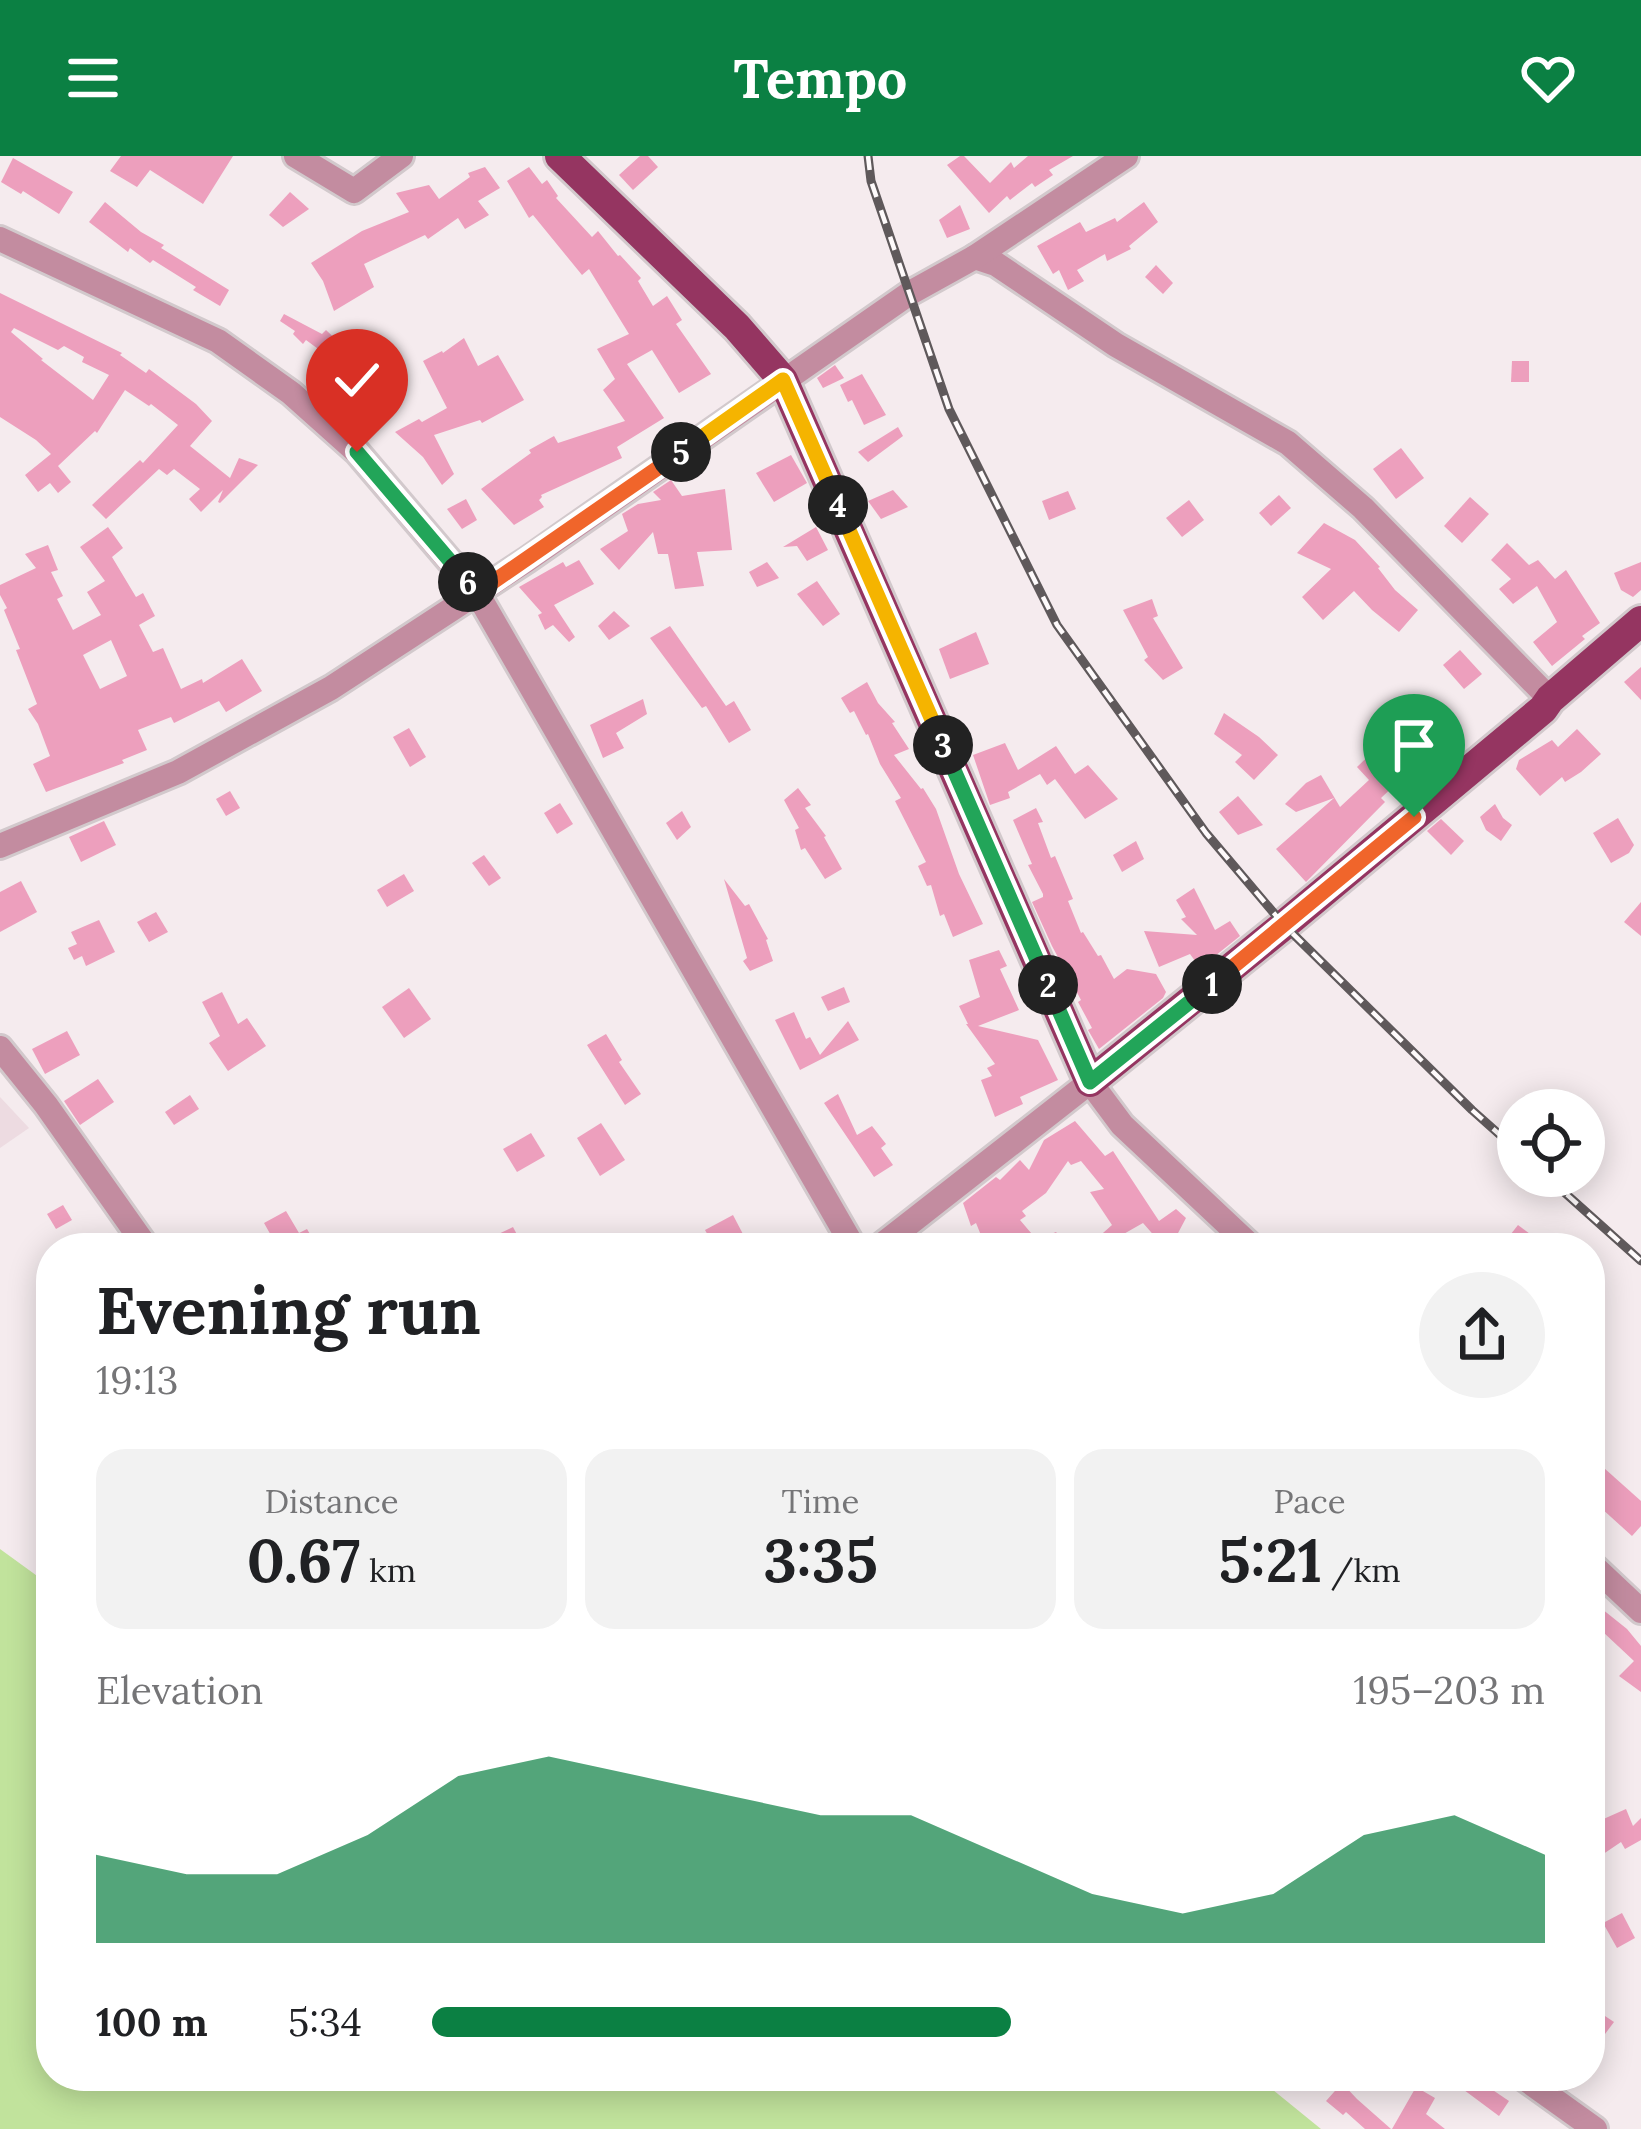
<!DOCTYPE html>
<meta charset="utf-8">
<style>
:root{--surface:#fff;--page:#f2f2f2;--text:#202124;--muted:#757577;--accent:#0b8043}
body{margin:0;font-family:Lora,serif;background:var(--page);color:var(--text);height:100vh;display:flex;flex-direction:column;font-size:45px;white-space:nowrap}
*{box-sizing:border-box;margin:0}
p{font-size:39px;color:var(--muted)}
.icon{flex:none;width:66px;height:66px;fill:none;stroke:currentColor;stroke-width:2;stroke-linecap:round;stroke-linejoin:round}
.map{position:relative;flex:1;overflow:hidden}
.panel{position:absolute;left:36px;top:1077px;width:1569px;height:858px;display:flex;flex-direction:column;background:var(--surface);border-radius:48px;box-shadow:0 6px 30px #0003}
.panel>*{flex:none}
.controls{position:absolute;left:1497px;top:933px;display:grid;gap:24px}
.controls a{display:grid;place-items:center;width:108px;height:108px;border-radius:50%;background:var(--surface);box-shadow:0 6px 30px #0003;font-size:60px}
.pin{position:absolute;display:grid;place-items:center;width:102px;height:102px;color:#fff;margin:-123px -51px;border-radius:50% 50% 50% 0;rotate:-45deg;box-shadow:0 0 12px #0007}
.pin .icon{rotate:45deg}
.km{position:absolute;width:60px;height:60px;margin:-30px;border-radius:50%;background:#222;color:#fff;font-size:33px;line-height:60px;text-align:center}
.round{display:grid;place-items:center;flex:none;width:126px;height:126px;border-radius:63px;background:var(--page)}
.headline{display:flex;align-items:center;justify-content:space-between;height:204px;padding:0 60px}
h1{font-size:66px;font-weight:700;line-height:90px}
.figures{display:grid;grid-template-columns:repeat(3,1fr);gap:18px;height:204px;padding:12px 60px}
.figures div{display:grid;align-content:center;border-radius:30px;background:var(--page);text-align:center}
.figures b{font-size:60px;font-weight:700}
.figures small{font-size:33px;font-weight:400}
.figures p{font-size:33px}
.chart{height:336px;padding:24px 60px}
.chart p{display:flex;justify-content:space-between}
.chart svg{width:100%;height:216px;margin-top:12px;fill:var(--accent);opacity:.7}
ul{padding:0 60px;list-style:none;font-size:39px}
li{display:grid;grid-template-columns:192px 144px 1fr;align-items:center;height:90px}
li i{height:30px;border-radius:15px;background:var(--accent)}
header{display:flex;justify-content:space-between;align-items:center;height:156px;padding:0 60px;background:var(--accent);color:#fff;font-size:54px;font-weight:700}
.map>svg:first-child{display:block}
.built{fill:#eddbe1}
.water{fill:#c1e39c}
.building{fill:#ed9fbd;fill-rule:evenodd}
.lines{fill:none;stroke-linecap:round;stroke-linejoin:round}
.minor-casing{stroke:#d2c9cc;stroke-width:30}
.major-casing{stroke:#d2c9cc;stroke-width:36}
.minor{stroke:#c38ca0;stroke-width:24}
.major{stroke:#953561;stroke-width:30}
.rail-casing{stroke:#5f595b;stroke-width:9}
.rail{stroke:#fefafb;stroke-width:4.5;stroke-dasharray:14;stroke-linecap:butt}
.split-1-casing{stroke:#fff;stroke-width:24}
.split-2-casing{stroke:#fff;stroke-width:24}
.split-3-casing{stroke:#fff;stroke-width:24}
.split-4-casing{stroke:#fff;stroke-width:24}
.split-5-casing{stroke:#fff;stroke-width:24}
.split-6-casing{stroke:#fff;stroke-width:24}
.split-7-casing{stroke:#fff;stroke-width:24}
.split-1{stroke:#f0652b;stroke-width:15}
.split-2{stroke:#22a559;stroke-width:15}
.split-3{stroke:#22a559;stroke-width:15}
.split-4{stroke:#f5b400;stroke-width:15}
.split-5{stroke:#f5b400;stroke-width:15}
.split-6{stroke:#f0652b;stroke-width:15}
.split-7{stroke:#22a559;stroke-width:15}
</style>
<header><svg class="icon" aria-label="menu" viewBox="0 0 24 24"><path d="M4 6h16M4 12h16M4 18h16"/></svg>Tempo<svg class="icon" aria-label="heart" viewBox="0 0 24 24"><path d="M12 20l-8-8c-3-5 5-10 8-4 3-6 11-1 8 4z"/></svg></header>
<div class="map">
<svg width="1641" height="1973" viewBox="0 0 1641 1973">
<rect width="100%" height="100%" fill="#f5ebee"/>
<polygon class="built" points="0,941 29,972 0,992"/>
<polygon class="water" points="0,1393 51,1430 51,1920 1256,1920 1321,1973 0,1973"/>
<g class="building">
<polygon points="121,0 233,0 203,48 150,14 137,31 110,15"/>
<polygon points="640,0 648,0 658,11 633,34 619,19"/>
<polygon points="960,0 964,0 990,27 1011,6 1014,12 1028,0 1073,0 1049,14 1053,19 1035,31 1032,27 1010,44 1007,40 989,57 947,9"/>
<polygon points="13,2 73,36 59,58 23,35 21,38 1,26"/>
<polygon points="485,11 500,32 478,45 489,59 465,73 458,62 428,83 425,79 364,108 374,131 334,155 323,125 311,107 362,75 409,56 396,37 429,29 439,43 470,21 468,17"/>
<polygon points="529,11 542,28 547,24 558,40 556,42 592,81 598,75 618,100 620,99 641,122 638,125 653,150 667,140 682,164 676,168 711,218 679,237 652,194 627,208 664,262 617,291 622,302 541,339 542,341 539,344 544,351 514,369 481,333 531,297 529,294 554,280 558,287 625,265 603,234 615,223 597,193 629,178 589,113 582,119 533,59 529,62 516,40 507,25"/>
<polygon points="290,36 309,53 283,71 269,59"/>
<polygon points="105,46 141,76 164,89 161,92 229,134 220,150 193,134 196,131 153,104 150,107 130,92 128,96 89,66"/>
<polygon points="1144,46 1158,66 1129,90 1131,93 1107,105 1105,98 1077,114 1084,125 1068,134 1059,114 1053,118 1037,90 1080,66 1086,76 1115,62 1117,66"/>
<polygon points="960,49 970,73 947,82 939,64"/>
<polygon points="1156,109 1173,127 1163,138 1145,121"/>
<path d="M0,137L122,197L120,199L146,217L149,213L196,248L212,265L190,290L230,322L239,302L258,309L220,347L218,346L223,334L201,356L189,343L200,333L174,313L167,319L159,313L106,363L92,349L140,304L143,307L178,269L151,248L149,250L125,234L97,277L95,275L58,310L71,326L58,337L50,327L38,336L25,319L51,298L36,284L0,261ZM14,172L58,194L64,190L84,201L82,206L109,219L93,244L41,204L43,203L11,176Z"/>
<polygon points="284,158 322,178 326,174 345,192 329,201 306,184 303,188 293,178 295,175 280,165"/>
<polygon points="464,182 478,210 498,199 524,244 482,267 480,264 434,279 454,318 442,329 423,301 395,276 419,263 422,266 447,252 423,205 442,195 443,197"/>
<polygon points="1512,205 1529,205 1529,226 1511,226"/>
<polygon points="835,209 844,222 823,232 817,222"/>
<polygon points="862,218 886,259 864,269 852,244 848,246 840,229"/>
<polygon points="898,271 903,280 868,306 858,296"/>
<polygon points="1401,292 1424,322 1396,343 1373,313"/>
<polygon points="791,299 807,327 774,346 756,317"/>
<polygon points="671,324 682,340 725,333 732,394 697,396 704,430 675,433 668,398 658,398 653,376 619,414 600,393 628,375 622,358 638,348 661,344 653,336"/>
<polygon points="893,334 908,351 881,363 868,345"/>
<polygon points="1068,335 1076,353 1049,364 1042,345"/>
<polygon points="1279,339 1291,352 1271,370 1259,357"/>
<polygon points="1470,341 1489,358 1462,387 1444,370"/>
<polygon points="466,343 477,364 462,373 447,353"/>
<polygon points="1189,344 1204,364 1182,381 1166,362"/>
<polygon points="1324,367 1355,384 1380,411 1378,412 1395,434 1418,454 1399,476 1372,454 1354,435 1323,464 1302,441 1331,413 1297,397"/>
<path d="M108,371L123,392L112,401L136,441L143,437L155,460L139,469L153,496L163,492L181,533L202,523L203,527L242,503L262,535L226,556L219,545L174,567L171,561L138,574L147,594L122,604L124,607L46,636L33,608L50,600L38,568L28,553L37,548L16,494L20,493L4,454L7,452L0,439V429L36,412L25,398L48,389L58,414L51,416L63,440L57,443L73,474L101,459L87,436L105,425L80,391ZM111,484L127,520L100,533L83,499Z"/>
<polygon points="816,371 828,394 807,405 797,390 783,391"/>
<polygon points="1507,387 1529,409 1538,404 1555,423 1566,414 1600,467 1582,480 1585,483 1552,510 1533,486 1557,466 1537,430 1513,448 1499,433 1511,423 1491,404"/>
<polygon points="579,404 594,428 554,449 575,481 569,486 553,469 545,474 538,459 542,457 519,431 563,406 566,411"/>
<polygon points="767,406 779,422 757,431 749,416"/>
<polygon points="1641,406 1641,434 1633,441 1621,434 1614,417"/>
<polygon points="817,425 840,458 823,470 797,438"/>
<polygon points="1152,443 1158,460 1153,462 1183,512 1163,524 1144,504 1148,501 1123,454"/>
<polygon points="614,455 630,470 609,484 598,470"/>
<polygon points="670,470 726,550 734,545 751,574 729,587 706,550 702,552 650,482"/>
<polygon points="976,476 989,508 950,523 939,493"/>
<polygon points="1460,494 1482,518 1464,533 1443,509"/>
<polygon points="1641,511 1641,544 1624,526"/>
<polygon points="867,526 878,547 895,566 892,567 909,593 894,599 921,633 923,632 936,653 959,718 983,768 953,781 944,758 940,760 931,729 927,730 918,710 926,706 895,645 901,642 880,608 868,578 866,579 854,555 850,557 841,542"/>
<polygon points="643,543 647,558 616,577 624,592 603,602 590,569"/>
<polygon points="1224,557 1259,581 1278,599 1254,624 1235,606 1242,599 1214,578"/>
<polygon points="409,572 426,601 410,611 393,581"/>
<polygon points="1400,573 1407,586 1416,594 1395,619 1399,625 1381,642 1385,646 1306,726 1276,693 1334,642 1296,656 1285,648 1306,627 1321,619 1340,651 1369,624 1357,611 1384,585 1383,582"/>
<polygon points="1577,573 1601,598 1581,616 1565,626 1562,621 1540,640 1516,613 1519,604 1552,584 1558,591"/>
<polygon points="1005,587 1018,614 1056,590 1075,618 1088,609 1118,643 1085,663 1055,623 1047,629 1040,618 1008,636 1010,642 990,649 973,599"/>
<polygon points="798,632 811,649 805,652 826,680 824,681 842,713 825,723 805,692 801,694 795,674 799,672 784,644"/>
<polygon points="230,635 240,652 226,660 216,643"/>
<polygon points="1238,640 1263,669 1238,679 1219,656"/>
<polygon points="560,647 573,668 557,678 544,657"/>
<polygon points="1495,648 1503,662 1512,669 1501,685 1486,674 1480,661"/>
<polygon points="1036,652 1043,666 1038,667 1051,702 1055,700 1073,743 1068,745 1081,777 1083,776 1098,800 1101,799 1114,823 1127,813 1156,818 1166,836 1163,842 1099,893 1088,874 1092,872 1078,846 1081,844 1052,790 1032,746 1043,741 1043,738 1028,709 1032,708 1013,664"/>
<polygon points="682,655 691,671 677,684 666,667"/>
<polygon points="1618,662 1634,689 1629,697 1611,707 1593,677"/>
<polygon points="1441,663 1464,685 1451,699 1427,675"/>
<polygon points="104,665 116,689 81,706 69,681"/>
<polygon points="1136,685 1144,703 1122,716 1113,699"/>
<polygon points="484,699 501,722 489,730 472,707"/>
<polygon points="404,718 414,735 387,751 377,734"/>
<polygon points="724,723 745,750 749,748 768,783 766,784 773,805 750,815 743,805 747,802"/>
<polygon points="21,725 37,756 0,776 0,736"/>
<polygon points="1194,732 1215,774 1230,765 1240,780 1200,812 1190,798 1159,811 1144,775 1197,779 1181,763 1186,761 1176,744"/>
<polygon points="1641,746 1641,780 1624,766"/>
<polygon points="156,756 168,776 149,786 137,766"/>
<polygon points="99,764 115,796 86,810 82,800 74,804 68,792 77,788 71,776"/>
<polygon points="999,794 1007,810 1000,813 1019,854 978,870 1038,884 1058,924 1020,941 1023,948 995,961 981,924 992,920 987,912 995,908 966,868 968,868 959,850 980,841 969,804"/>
<polygon points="844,831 850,846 828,855 821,841"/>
<polygon points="409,832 431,863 404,882 382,851"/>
<polygon points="222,836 238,868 247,862 266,890 228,915 209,887 220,880 202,846"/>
<polygon points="794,856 806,883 810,881 820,899 848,865 859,884 800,914 775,864"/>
<polygon points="67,875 80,899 45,918 32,893"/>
<polygon points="606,878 622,904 619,906 641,938 625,949 587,889"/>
<polygon points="98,923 114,946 80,969 64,945"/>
<polygon points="838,938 857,979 872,970 886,988 881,992 893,1009 874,1021 824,947"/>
<polygon points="190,939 199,953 174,969 165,956"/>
<polygon points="1075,965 1105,1000 1113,995 1159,1065 1176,1053 1186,1062 1177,1079 1170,1083 1176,1092 1165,1092 1143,1067 1099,1092 1086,1092 1112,1069 1090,1036 1104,1033 1081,1005 1071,1009 1068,1005 1046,1037 1022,1055 1026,1060 1020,1064 1037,1084 1056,1076 1069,1092 1010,1092 1002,1083 985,1089 976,1067 971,1070 963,1047 996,1021 1000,1024 1020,1004 1029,1014 1044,984"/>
<polygon points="601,967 625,1004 600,1020 577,982"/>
<polygon points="531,977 545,1000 517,1016 503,993"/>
<polygon points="63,1049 72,1064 56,1073 47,1058"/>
<polygon points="286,1055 299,1077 307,1073 318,1092 274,1092 277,1090 264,1067"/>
<polygon points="733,1059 745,1082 725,1092 715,1092 705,1074"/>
<polygon points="1518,1069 1549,1092 1500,1092"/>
<polygon points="513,1071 524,1092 469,1092"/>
<polygon points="1604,1312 1641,1345 1641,1370 1632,1380 1590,1342 1590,1327"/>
<polygon points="1597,1449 1627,1473 1641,1490 1641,1536 1619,1520 1634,1505 1603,1476 1600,1479 1590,1470 1590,1457"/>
<polygon points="1626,1653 1633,1670 1641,1662 1641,1684 1625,1693 1621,1686 1590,1707 1590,1669"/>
<polygon points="1622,1757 1635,1782 1617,1792 1603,1767"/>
<polygon points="1602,1858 1614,1866 1590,1898 1590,1874"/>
<polygon points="1466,1920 1472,1920 1509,1945 1499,1960 1460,1931"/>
<polygon points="1342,1927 1357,1943 1391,1973 1365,1973 1346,1956 1343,1959 1326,1945"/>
<polygon points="1416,1931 1435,1942 1426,1958 1445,1973 1392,1973"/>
</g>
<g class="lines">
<g class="minor-casing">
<g id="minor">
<polyline points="296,0 354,35 401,0"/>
<polyline points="0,83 218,185 291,237 357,296 477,437 854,1092"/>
<polyline points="975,101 996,108 1116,189 1288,287 1363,352 1550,543"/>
<polyline points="0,690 178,616 331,532 527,404 910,137 975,101 1126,0"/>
<polyline points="0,892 46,949 147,1092"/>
<polyline points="878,1092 1090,926 1122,969 1253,1092"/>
<polyline points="1590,1407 1641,1455"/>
<polyline points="1521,1920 1595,1973"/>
</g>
</g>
<g class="major-casing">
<polyline id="major" points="560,0 737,171 783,224 1090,926 1284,769 1543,553 1550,543 1641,465"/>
</g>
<use href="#minor" class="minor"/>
<use href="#major" class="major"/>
<g class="rail-casing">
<g id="rail">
<polyline points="868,0 871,25 949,253 1057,469 1206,677 1284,769 1472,954 1518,995"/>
<polyline points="1546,1020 1641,1105"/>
</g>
</g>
<use href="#rail" class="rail"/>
</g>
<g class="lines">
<g class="split-1-casing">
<polyline id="split-1" points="1212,828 1414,661"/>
</g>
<g class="split-2-casing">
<polyline id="split-2" points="1048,829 1090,926 1212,828"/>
</g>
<g class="split-3-casing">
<polyline id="split-3" points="943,589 1048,829"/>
</g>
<g class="split-4-casing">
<polyline id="split-4" points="838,349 943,589"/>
</g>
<g class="split-5-casing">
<polyline id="split-5" points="681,296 783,224 838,349"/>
</g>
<g class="split-6-casing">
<polyline id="split-6" points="468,426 477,437 681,296"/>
</g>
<g class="split-7-casing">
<polyline id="split-7" points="357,296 468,426"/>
</g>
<use href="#split-1" class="split-1"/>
<use href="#split-2" class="split-2"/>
<use href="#split-3" class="split-3"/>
<use href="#split-4" class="split-4"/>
<use href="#split-5" class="split-5"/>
<use href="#split-6" class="split-6"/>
<use href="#split-7" class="split-7"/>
</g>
</svg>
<div class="controls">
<a><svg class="icon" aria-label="locate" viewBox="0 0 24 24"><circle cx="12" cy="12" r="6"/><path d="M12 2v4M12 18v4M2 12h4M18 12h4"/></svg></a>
</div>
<div class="pin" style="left:1414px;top:661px;background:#1e9e55"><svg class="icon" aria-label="arrive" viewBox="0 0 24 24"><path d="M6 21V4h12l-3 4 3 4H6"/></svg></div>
<div class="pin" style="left:357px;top:296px;background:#d93025"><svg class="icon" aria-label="check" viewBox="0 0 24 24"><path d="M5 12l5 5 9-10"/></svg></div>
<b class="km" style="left:1212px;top:828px">1</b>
<b class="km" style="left:1048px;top:829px">2</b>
<b class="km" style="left:943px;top:589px">3</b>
<b class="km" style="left:838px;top:349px">4</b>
<b class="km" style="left:681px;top:296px">5</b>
<b class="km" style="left:468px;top:426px">6</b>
<section class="panel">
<div class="headline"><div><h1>Evening run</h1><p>19:13</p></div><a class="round"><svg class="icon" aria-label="share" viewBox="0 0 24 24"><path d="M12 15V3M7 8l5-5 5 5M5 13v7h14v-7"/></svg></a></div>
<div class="figures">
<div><p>Distance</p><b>0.67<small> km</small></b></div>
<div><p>Time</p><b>3:35</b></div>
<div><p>Pace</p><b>5:21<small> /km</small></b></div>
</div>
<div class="chart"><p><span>Elevation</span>195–203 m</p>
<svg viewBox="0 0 160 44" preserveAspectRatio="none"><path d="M0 44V26L10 30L20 30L30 22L40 10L50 6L60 10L70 14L80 18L90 18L100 26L110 34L120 38L130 34L140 22L150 18L160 26V44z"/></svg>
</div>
<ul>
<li><b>100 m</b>5:34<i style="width:52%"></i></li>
</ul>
</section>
</div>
